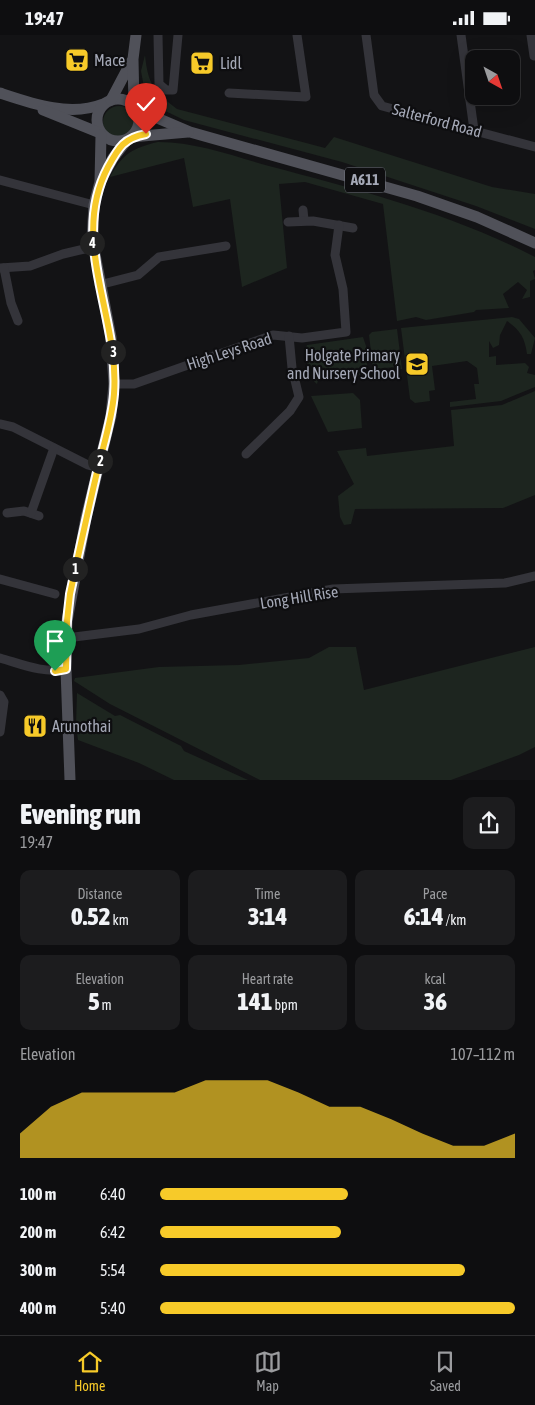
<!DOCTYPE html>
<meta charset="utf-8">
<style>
:root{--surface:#0e0e10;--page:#1c1c1e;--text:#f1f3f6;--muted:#9b9c9f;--line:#2e2e30;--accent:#f7ca29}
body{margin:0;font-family:"Asap Condensed",sans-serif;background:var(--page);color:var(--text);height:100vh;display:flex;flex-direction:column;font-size:19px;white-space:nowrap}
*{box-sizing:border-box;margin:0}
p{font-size:16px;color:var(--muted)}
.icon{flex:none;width:28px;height:28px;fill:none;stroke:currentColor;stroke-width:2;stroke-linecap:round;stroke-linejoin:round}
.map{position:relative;height:745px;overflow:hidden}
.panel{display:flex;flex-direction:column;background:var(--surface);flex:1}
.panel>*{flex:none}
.needle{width:32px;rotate:140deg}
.fabs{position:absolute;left:465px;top:15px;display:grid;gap:10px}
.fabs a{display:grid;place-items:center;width:55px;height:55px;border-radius:10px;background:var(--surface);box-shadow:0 5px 20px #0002,0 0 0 1px var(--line);font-size:25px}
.pin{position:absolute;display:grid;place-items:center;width:42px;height:42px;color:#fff;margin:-51px -21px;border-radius:50% 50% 50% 0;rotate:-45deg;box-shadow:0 0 5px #0007}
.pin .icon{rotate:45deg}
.km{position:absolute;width:25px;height:25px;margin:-12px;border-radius:50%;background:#222;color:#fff;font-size:14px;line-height:25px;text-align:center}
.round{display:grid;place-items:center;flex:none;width:52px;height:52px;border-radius:10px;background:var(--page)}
.overview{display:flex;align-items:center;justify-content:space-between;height:85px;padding:0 20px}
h1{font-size:28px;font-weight:800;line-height:38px}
.stats{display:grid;grid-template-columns:repeat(3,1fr);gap:8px;height:85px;padding:5px 20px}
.stats div{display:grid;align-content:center;border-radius:10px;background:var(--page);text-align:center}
.stats b{font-size:25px;font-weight:800}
.stats small{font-size:14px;font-weight:400}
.stats p{font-size:14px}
.chart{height:140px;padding:10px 20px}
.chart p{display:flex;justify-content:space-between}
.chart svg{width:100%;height:90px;margin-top:5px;fill:var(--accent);opacity:.7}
ul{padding:0 20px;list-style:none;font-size:16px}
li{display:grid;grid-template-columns:80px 60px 1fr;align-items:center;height:38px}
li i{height:12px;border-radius:6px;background:var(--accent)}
.status{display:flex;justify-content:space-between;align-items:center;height:35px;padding:0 25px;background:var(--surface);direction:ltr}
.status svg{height:14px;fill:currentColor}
.menu{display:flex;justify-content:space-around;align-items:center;height:70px;border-top:1px solid var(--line);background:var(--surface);font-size:14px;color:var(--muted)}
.menu a{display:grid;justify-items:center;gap:2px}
.menu .current{color:var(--accent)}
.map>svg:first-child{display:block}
.green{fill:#1d251f}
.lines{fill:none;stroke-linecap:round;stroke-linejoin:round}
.minor{stroke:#34343a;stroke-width:9}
.major{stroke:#505159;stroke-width:11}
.route-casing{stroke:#fff;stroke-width:10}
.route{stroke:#f7ca29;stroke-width:6}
.labels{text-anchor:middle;stroke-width:4.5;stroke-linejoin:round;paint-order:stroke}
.shield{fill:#0e0e10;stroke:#777a84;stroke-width:1}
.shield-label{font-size:15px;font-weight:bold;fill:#a4a8b6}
.poi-label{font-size:16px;fill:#a4a8b6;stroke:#0e0e10;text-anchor:start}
.street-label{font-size:16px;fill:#a4a8b6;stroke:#0e0e10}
</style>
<div class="status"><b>19:47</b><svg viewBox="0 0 49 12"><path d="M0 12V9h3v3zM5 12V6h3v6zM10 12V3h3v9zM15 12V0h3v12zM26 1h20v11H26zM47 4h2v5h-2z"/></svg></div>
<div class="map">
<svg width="535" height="745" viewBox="0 0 535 745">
<rect width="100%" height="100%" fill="#131315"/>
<g class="green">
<path d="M145,20C148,50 154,56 177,74L325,113L334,102L492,152L535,159V194L476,171L342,127L184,85L155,71L145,58L141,36Z"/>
<circle cx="119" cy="87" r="16"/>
<path d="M158,107C196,107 233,121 269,131C360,155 452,179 535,222V235L533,236L535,244L530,246V262L522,264L527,255L518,247L503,259L509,273L476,275L474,277L426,285L416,282L397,286L383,169L305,147L279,149L287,233L242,252L230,164L193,172L184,123L110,142C123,118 133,113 158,107Z"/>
<path d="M512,282L519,284L535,303L531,319H527C525,303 520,295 507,286L500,300L499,310L493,313L489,306V322L496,321V330L525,328L529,332L527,338L535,340V352L501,366L450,372V367L476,364L474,349H479L477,333L467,326L432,331L435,355L429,356L430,366L415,368L410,364L401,293Z"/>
<polygon points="397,294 402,334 396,334 396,332 373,334 369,300 372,297"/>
<polygon points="363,302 366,311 367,331 355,345 354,339 319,342 317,349 309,342 305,315 307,310"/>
<polygon points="535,356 535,460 503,473 355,474 351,489 344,490 340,482 338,461 354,449 337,416 366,413 367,421 454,411 451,375 502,370"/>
<polygon points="353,358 360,365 362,393 328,397 311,361"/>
<polygon points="329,612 356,612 364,655 535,612 535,712 519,720 451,745 260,745 110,669 74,646 75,643 159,632 239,630 309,623"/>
<polygon points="77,658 115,681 120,680 181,711 184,716 248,745 174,745 139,728 78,705 76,690"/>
</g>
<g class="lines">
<g class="minor">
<polyline points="158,0 159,49 166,55 173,55 178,0"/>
<polyline points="366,0 374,60 382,71 535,112"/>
<polyline points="461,0 474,95"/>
<polyline points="531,0 534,21"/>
<polyline points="229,58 306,62 297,0"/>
<polyline points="0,145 94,170"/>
<polyline points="303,175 304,185"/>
<polyline points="288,187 313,186 353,193"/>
<polyline points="0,233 30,231 63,219 93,212"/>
<polyline points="4,233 11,268 18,286"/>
<polyline points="99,250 138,240 159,222 226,211"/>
<polyline points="114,349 134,349 273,300 302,303 346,297 343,254 335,220 339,190"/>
<polyline points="0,389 13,392 88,430 98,433"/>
<polyline points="246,419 290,376 299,362 292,333 289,301"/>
<polyline points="7,478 24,476 39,481"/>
<polyline points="31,478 54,413"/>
<polyline points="0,544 55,559"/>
<polyline points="66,603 139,594 191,580 333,554 505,548 535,541"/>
<path d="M0,623C21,629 44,639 66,634"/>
<polyline points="0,660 4,667 0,697"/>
</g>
<g class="major">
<path d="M0,58C33,69 70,82 103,69"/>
<circle cx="118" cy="85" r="21"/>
<polyline points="111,65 131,27"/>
<polyline points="134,71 133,24 136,0"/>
<polyline points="136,74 190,97 417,161 477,182 535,208"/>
<polyline points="43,75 100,98"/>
<polyline points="131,102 188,97"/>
<polyline points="101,145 113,123 127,105"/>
<polyline points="70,745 66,634 67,586 86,483 111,381 114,349 111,302 92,204 94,170 100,147 101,100"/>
</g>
</g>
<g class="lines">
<g class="route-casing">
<path id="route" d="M55,636L66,634L67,586L70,559C79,517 88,475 98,433C104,408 112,384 114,359C120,282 69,206 108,132C119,112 124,103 146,99"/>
</g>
<use href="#route" class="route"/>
</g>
<defs>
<g id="supermarket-square" transform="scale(1.25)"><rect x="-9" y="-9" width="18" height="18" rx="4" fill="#f7ca29" stroke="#0e0e10"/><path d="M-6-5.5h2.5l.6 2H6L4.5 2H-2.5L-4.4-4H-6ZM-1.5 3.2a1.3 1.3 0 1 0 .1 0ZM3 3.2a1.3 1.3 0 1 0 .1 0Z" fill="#111"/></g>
<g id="school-square" transform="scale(1.25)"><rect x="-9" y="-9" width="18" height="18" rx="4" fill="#f7ca29" stroke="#0e0e10"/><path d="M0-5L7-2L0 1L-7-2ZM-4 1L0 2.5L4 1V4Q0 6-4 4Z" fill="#111"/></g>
<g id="restaurant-square" transform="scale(1.25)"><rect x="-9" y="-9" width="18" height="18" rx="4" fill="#f7ca29" stroke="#0e0e10"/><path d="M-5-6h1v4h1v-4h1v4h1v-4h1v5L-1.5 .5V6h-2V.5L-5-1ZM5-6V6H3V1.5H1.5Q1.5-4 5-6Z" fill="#111"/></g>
</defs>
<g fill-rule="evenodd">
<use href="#supermarket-square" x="77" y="25"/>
<use href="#supermarket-square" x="202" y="28"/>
<use href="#school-square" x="417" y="329"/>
<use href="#restaurant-square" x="35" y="691"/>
</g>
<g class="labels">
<rect class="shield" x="345" y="132.5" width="40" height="25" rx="4"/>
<g class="shield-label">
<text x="365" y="150">A611</text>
</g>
<g class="poi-label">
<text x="94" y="31">Mace</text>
<text x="220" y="34">Lidl</text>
<text x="400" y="326" text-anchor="end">Holgate Primary<tspan x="400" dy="18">and Nursery School</tspan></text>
<text x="52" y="697">Arunothai</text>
</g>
<g class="street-label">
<text transform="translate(437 85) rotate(15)" y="6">Salterford Road</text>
<text transform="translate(229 316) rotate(-18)" y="6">High Leys Road</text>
<text transform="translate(299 562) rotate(-9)" y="6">Long Hill Rise</text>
</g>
</g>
</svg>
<div class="fabs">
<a><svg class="needle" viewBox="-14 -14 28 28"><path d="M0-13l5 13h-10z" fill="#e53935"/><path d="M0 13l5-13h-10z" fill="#9b9c9f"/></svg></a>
</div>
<div class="pin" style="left:55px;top:636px;background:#1e9e55"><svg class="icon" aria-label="arrive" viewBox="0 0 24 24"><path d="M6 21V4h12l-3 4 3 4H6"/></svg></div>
<div class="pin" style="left:146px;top:99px;background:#d93025"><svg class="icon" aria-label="check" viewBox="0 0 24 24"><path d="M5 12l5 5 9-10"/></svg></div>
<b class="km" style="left:75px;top:534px">1</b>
<b class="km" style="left:100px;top:426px">2</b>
<b class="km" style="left:113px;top:317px">3</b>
<b class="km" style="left:92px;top:208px">4</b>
</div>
<section class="panel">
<div class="overview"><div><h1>Evening run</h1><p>19:47</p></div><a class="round"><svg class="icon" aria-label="share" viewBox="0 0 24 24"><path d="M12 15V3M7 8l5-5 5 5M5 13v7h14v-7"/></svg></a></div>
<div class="stats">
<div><p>Distance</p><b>0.52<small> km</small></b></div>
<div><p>Time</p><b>3:14</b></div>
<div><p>Pace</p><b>6:14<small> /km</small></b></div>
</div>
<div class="stats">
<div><p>Elevation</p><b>5<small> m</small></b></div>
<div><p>Heart rate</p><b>141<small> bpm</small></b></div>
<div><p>kcal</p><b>36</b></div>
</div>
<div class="chart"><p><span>Elevation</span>107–112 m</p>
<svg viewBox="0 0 160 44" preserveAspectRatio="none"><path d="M0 44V32L10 19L20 12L30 12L40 12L50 12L60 6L70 6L80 6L90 12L100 19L110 19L120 25L130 32L140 38L150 38L160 32V44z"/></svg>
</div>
<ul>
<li><b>100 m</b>6:40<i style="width:53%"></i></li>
<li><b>200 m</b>6:42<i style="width:51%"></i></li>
<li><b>300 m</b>5:54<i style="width:86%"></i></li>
<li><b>400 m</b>5:40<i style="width:100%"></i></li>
</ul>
</section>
<nav class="menu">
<a class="current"><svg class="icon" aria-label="home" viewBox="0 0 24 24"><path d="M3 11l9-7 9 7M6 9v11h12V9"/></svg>Home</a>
<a><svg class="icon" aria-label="map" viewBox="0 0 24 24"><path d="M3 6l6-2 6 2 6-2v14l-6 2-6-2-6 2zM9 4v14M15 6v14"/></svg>Map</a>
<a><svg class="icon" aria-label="saved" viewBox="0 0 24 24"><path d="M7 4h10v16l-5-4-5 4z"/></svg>Saved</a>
</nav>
